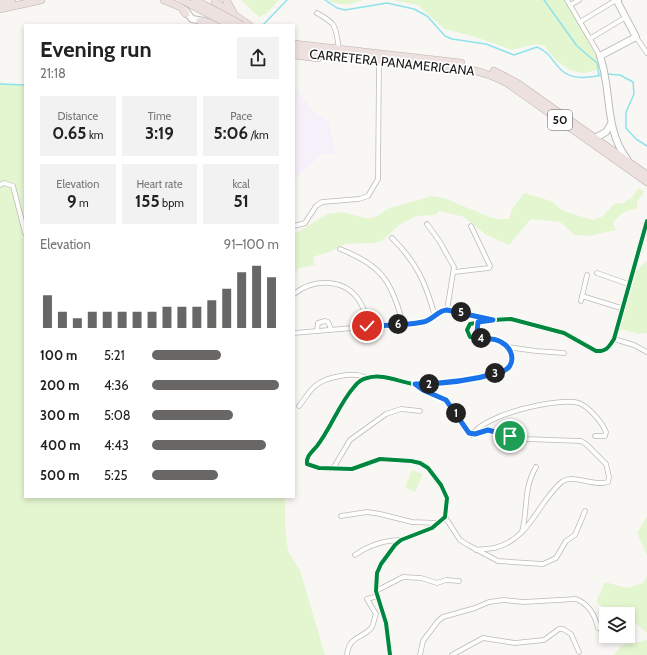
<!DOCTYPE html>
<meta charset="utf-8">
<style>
:root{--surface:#fff;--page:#f2f2f2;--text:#222;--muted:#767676;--accent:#696765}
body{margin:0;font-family:Cabin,sans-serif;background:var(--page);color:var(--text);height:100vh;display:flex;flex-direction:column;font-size:15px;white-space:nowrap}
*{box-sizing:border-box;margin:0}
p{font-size:13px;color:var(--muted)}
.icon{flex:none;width:22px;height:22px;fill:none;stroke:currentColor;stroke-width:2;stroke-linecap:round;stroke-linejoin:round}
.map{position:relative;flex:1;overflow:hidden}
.side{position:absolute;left:24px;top:24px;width:271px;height:474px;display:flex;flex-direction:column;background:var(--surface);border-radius:0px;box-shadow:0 2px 6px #0003}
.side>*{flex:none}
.controls{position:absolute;left:599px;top:607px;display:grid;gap:8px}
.controls a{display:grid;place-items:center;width:36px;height:36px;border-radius:0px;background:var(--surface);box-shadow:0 2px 6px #0003;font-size:20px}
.pin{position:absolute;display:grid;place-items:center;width:34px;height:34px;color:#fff;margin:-17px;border:2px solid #fff;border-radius:50%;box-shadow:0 1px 4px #0007}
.km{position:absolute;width:20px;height:20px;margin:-10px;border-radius:50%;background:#222;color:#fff;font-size:11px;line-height:20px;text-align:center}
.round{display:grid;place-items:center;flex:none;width:42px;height:42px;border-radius:0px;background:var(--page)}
.head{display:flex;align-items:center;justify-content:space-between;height:68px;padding:0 16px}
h1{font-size:22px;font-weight:700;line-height:30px}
.figures{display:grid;grid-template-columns:repeat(3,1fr);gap:6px;height:68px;padding:4px 16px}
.figures div{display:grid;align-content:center;border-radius:0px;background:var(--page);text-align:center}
.figures b{font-size:17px;font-weight:700}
.figures small{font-size:11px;font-weight:400}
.figures p{font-size:11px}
.chart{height:112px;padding:8px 16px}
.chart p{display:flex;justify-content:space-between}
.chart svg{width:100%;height:72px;margin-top:4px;stroke:var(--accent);stroke-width:6}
ul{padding:0 16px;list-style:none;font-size:13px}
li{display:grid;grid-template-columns:64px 48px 1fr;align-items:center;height:30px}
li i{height:10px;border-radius:5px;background:var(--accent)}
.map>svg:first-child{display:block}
.education{fill:#f6f0fa}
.green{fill:#e4f6d0}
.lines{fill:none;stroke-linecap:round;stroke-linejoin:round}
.stream{stroke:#8ee2ec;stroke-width:1.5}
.street-casing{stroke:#bcbbb9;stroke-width:5.5}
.secondary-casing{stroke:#bcbbb9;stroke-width:8}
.highway-casing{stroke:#bfb2ae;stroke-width:8}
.street{stroke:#fefefd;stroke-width:4}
.secondary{stroke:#fefefd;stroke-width:6}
.highway{stroke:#ede1df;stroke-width:7}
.highway-bridge-casing{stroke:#bfb2ae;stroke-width:8;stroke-linecap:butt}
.highway-bridge{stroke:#ede1df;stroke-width:7}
.cycleway-casing{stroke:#fff;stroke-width:6}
.cycleway{stroke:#00873e;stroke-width:4}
.route-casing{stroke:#fff;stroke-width:8}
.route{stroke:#1a73e8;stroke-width:5}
.labels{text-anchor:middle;stroke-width:3.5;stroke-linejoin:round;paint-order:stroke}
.shield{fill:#fff;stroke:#5f5f5d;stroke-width:1}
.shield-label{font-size:12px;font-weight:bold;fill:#1b1a18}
.street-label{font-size:13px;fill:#1b1a18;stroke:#fff}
</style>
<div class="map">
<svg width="647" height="655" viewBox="0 0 647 655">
<rect width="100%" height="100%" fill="#f9f7f4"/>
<polygon class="education" points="294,86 313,111 328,121 336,153 322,154 294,179"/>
<g class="green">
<polygon points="241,0 279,0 267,13 259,17"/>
<path d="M328,0H364C350,5 341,7 328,0Z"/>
<path d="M393,0H565L603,68C598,69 591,72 585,73C567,73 554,60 545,46L536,44L512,50L472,36L444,29L418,5Z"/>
<polygon points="0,81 3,85 25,85 25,497 285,497 285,525 288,551 300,570 325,655 0,655"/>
<path d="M639,188L644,192L637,202V209C626,210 619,214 613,223L616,230L589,236L575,235L560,222L531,219L509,245L485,234L464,217L440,211L435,215L416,216L399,225L382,241L374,243L345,244L329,252L313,257L315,265L299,268L294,274V234L328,214L342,212L369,219L379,215L387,209L431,196L444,198L487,216L497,219H509L512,209L524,193L551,201L563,211L593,220L602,217L614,204L623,203L631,198Z"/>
<polygon points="647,261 647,333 639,334 620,329 637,270"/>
<polygon points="412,470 423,474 415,492 405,487"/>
<polygon points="647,516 647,555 637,533"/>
<path d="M647,576V633L628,617V614C614,614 606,610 596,602L605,582L627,588L643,583Z"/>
<polygon points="647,640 647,655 614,655 622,645"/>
</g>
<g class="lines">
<g class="stream">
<path d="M325,0L337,8L345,10L387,3L414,9L427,16L445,36L452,39L486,44L514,55L537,47C553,54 553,65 565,73C576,80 591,77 603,75"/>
<polyline points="544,0 577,46 597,63 599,75"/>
<polyline points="263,25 287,0"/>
<polyline points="607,74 620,75 633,82 634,94 626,112 626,128 636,139 647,146"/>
<polyline points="0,84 25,85"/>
</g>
<g class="street-casing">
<g id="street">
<polyline points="567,0 600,56"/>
<polyline points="570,5 579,0"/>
<path d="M317,13C338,25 335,26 339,49"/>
<polyline points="580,22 616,0"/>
<polyline points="636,37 647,53"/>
<polyline points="591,38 626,17"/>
<polyline points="0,185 4,183 13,186 25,233"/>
<polyline points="427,224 440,242 454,267 447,310"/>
<polyline points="294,226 305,223 316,206 322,202 359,199 368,196 378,179 379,60"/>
<path d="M392,238C417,263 426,283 435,317"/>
<path d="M340,249C382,265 392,282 403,324"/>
<polyline points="454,272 489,268 490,266 471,226"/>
<polyline points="597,273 628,284"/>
<path d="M294,294C314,278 346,278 360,302C365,309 366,318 367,327"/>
<polyline points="582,296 621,308"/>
<polyline points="581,301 587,275"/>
<polyline points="479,322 477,333 480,338"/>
<polyline points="317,330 318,323 325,321 328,322 331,329"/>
<path d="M294,333L423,322C431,319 441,310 447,310L491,319"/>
<polyline points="614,339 634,345 647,352"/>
<polyline points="507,347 536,351 564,353"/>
<path d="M415,384C425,392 440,393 448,402C457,411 460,429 472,435L488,430L526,439L581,441L586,444L606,464L609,477L608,482C594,487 574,474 563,481C555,487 549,496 543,504C530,523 518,543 494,548C488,549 482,549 476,550"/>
<path d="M299,406C304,400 309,391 315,386C325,377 355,371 366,378"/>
<path d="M472,435C483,415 557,397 579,403C589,407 602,422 606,432L605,436H595"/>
<polyline points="334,467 350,440 386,414 401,409 420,411"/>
<polyline points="341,516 367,512 380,514 412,522 438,523"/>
<polyline points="445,517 460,540 468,545 498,561 543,564 556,558 566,541 575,535 585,511"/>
<path d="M522,532C528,509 523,489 536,467"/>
<path d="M355,555C368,546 385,540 401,540"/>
<polyline points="376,591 403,577 421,578 437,583 446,580 459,581"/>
<path d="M347,655C349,635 363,639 372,627C374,623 374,618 376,614L367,599L378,596"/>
<path d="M390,655L386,623L376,591L377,573L381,564L395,545L401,540L432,528L445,517L447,498L441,485L428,468L420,463L411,461L380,459L352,469L319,468L307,464C306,456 312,452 317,446C331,428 339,404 354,387C357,383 362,379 367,378C383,373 399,382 414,384C429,386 497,377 507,369C511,366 513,360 512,355C507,337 485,339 470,337L467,330L470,324L493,320L511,319L564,333L596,351C606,352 609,347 614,339L647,221"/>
<path d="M420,655L423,641L438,621L443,617L475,608L489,602L504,600L524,602L576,599C589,604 595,615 598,628"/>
<polyline points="452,655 483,638 515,643 544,640 559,629 563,629 571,634 579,652"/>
</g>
</g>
<g class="secondary-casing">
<g id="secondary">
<path d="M618,0L617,1L636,37L600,56C612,90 604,129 627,159"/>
<polyline points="185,10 192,19 204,21"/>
<polyline points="595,138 606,132 611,124"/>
</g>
</g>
<g class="highway-casing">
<g id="highway">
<polyline points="164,0 181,7 186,14"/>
<polyline points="226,0 234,14"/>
<polyline points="215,2 249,25"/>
<polyline points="0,3 12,0"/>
<polyline points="0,9 41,0"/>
<polyline points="200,21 220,25"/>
<polyline points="294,44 461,63"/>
<path d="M294,50C335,57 377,60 418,64C449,67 479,67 507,83L647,182"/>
<polyline points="294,55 318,58"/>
<polyline points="494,71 517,83 647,175"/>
</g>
</g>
<use href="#street" class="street"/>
<use href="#secondary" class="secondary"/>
<use href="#highway" class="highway"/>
<g class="highway-bridge-casing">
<g id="highway-bridge">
<polyline points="182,0 230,25"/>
<polyline points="195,0 242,25"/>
</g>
</g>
<use href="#highway-bridge" class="highway-bridge"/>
<g class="cycleway-casing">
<path id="cycleway" d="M390,655L386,623L376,591L377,573L381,564L395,545L401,540L432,528L445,517L447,498L441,485L428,468L420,463L411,461L380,459L352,469L319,468L307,464C306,456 312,452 317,446C331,428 339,404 354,387C357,383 362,379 367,378C383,373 399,382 414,384C429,386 497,377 507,369C511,366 513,360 512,355C507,337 485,339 470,337L467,330L470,324L493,320L511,319L564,333L596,351C606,352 609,347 614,339L647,221"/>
</g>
<use href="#cycleway" class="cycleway"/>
</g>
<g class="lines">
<g class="route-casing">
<path id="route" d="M367,326C385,325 405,326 423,322C433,320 438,310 447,310L493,320L478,322L477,333L480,338C487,339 495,338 501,342C514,349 517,367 501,372C474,380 443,384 415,384L423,390L446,400L469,433L475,434L488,430L510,436"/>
</g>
<use href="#route" class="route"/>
</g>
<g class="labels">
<rect class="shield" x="548" y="110" width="24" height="20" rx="3"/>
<g class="shield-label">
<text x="560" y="124">50</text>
</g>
<g class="street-label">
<text transform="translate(392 62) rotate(6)" y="5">CARRETERA PANAMERICANA</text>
</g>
</g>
</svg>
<div class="controls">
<a><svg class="icon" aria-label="layers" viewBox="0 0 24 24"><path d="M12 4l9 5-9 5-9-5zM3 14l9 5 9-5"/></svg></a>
</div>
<div class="pin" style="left:510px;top:436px;background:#1e9e55"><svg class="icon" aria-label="arrive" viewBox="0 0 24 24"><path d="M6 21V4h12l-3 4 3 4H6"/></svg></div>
<div class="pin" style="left:367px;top:326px;background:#d93025"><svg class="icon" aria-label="check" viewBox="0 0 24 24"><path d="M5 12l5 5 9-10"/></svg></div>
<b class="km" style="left:456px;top:413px">1</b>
<b class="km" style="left:429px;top:384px">2</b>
<b class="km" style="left:495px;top:373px">3</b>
<b class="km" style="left:481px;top:338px">4</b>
<b class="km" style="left:461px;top:312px">5</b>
<b class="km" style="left:398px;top:324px">6</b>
<section class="side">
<div class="head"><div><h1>Evening run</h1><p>21:18</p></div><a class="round"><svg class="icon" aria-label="share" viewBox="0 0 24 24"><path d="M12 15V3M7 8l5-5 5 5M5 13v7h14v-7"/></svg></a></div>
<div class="figures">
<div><p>Distance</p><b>0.65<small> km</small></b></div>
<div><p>Time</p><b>3:19</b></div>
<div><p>Pace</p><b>5:06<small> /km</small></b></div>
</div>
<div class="figures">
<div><p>Elevation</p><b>9<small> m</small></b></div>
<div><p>Heart rate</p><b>155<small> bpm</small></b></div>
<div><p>kcal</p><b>51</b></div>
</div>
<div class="chart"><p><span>Elevation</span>91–100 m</p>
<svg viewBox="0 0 160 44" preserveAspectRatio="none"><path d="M5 44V24M15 44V34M25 44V38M35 44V34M45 44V34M55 44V34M65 44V34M75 44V34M85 44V31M95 44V31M105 44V31M115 44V27M125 44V20M135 44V10M145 44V6M155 44V13"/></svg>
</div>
<ul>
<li><b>100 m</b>5:21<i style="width:54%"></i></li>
<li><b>200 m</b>4:36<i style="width:100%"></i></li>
<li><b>300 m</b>5:08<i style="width:64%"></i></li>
<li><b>400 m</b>4:43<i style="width:90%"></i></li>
<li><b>500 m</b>5:25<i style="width:52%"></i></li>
</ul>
</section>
</div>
